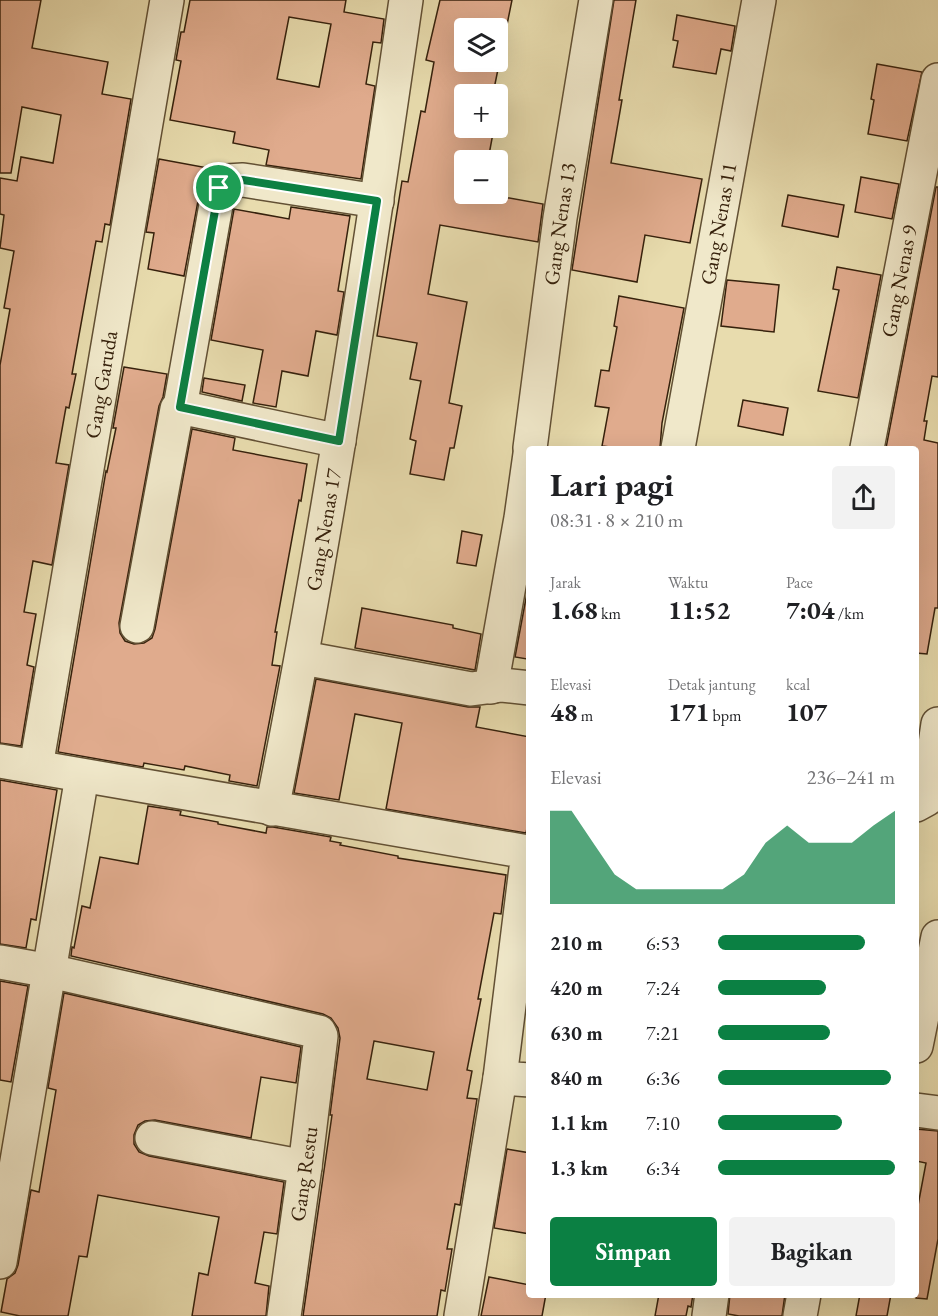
<!DOCTYPE html>
<html lang="id">
<meta charset="utf-8">
<style>
:root{--surface:#fff;--page:#f2f2f2;--text:#202124;--muted:#757577;--accent:#0b8043}
body{margin:0;font-family:"EB Garamond",serif;background:var(--page);color:var(--text);height:100vh;display:flex;flex-direction:column;font-size:22px;white-space:nowrap}
*{box-sizing:border-box;margin:0}
p{font-size:20px;color:var(--muted)}
.icon{flex:none;width:33px;height:33px;fill:none;stroke:currentColor;stroke-width:2;stroke-linecap:round;stroke-linejoin:round}
.map{position:relative;flex:1;overflow:hidden}
.details{position:absolute;left:526px;top:446px;width:393px;height:852px;display:flex;flex-direction:column;background:var(--surface);border-radius:6px;box-shadow:0 6px 24px #0002}
.details>*{flex:none}
.tools{position:absolute;left:454px;top:18px;display:grid;gap:12px}
.tools a{display:grid;place-items:center;width:54px;height:54px;border-radius:6px;background:var(--surface);box-shadow:0 6px 24px #0002;font-size:30px}
.pin{position:absolute;display:grid;place-items:center;width:51px;height:51px;color:#fff;margin:-26px;border:3px solid #fff;border-radius:50%;box-shadow:0 2px 6px #0007}
.round{display:grid;place-items:center;flex:none;width:63px;height:63px;border-radius:6px;background:var(--page)}
.headline{display:flex;align-items:center;justify-content:space-between;height:102px;padding:0 24px}
h1{font-size:33px;font-weight:700;line-height:45px}
.metrics{display:grid;grid-template-columns:repeat(3,1fr);gap:9px;height:102px;padding:6px 24px}
.metrics div{display:grid;align-content:center}
.metrics b{font-size:26px;font-weight:700}
.metrics small{font-size:16px;font-weight:400}
.metrics p{font-size:16px}
.chart{height:168px;padding:12px 24px}
.chart p{display:flex;justify-content:space-between}
.chart svg{width:100%;height:108px;margin-top:6px;fill:var(--accent);opacity:.7}
.button{display:flex;gap:12px;margin-top:auto;padding:12px 24px}
.button a{flex:1;height:69px;border-radius:6px;background:var(--accent);color:#fff;font-size:24px;font-weight:700;line-height:69px;text-align:center}
.button a+a{background:var(--page);color:var(--text)}
ul{padding:0 24px;list-style:none;font-size:20px}
li{display:grid;grid-template-columns:96px 72px 1fr;align-items:center;height:45px}
li i{height:15px;border-radius:8px;background:var(--accent)}
.map>svg:first-child{display:block}
.building{fill:#e0ab8d;stroke:#36210c;stroke-width:1.5;fill-rule:evenodd}
.lines{fill:none;stroke-linecap:round;stroke-linejoin:round}
.minor-casing{stroke:#625034;stroke-width:36}
.minor{stroke:#f0e8ca;stroke-width:33}
.route-casing{stroke:#fff;stroke-width:12}
.route{stroke:#0b8043;stroke-width:8}
.labels{text-anchor:middle;stroke-width:4.5;stroke-linejoin:round;paint-order:stroke}
.street-label{font-size:21px;fill:#36210c;stroke:#f0e8ca}
</style>
<div class="map">
<svg width="938" height="1316" viewBox="0 0 938 1316">
<rect width="100%" height="100%" fill="#e8dcae"/>
<filter id="stains"><feTurbulence type="fractalNoise" baseFrequency=".00333" numOctaves="4"/><feColorMatrix values="0 0 0 0 .2 0 0 0 0 .09 0 0 0 0 .02 0 0 0 .5 -.17"/></filter>
<radialGradient id="worn" r=".72"><stop offset=".6" stop-color="#630" stop-opacity="0"/><stop offset="1" stop-color="#630" stop-opacity=".3"/></radialGradient>
<g class="building">
<polygon points="0,0 41,0 32,48 108,62 102,94 131,99 110,225 105,224 102,242 96,241 72,374 76,374 69,408 66,407 56,463 69,465 52,565 33,561 24,612 36,614 27,665 34,667 21,746 0,743 0,365 10,309 4,308 14,251 0,248 4,215 0,214 0,178 17,181 21,157 53,163 61,115 22,107 11,173 0,173"/>
<path d="M190,0H346L344,12L384,19L381,43L373,42L366,84L375,86L361,179L266,165L269,150L233,143L235,132L170,120L181,61L176,60L181,32H184ZM289,17L331,24L319,87L277,79Z"/>
<path d="M440,0H512L493,94H465V128H494L488,160H465V194H486L543,204L538,242L440,225L428,294L467,302L449,403L462,406L454,448H450L444,480L410,474L416,441L410,439L421,381L410,379L417,343L377,336L402,181L408,182L421,111L425,112L434,62L426,60ZM465,28H498V62H465Z"/>
<polygon points="614,0 636,0 619,100 622,100 611,163 702,179 690,243 645,235 637,282 572,270"/>
<polygon points="677,15 735,26 731,51 721,49 716,74 673,67 678,41 673,40"/>
<polygon points="877,64 922,72 907,141 868,134 874,100 871,99"/>
<polygon points="159,159 208,168 201,185 184,276 148,269 154,233 146,232"/>
<polygon points="861,177 899,184 892,219 855,212"/>
<polygon points="936,187 938,187 938,377 932,376 924,421 927,421 924,440 938,443 938,608 935,608 927,654 916,653 916,448 886,448"/>
<polygon points="788,195 844,205 838,237 782,226"/>
<polygon points="291,207 350,216 338,291 344,292 337,335 316,331 308,376 282,371 276,407 253,403 263,350 211,340 234,209 289,219"/>
<polygon points="837,267 881,275 858,398 818,391 839,290 833,289"/>
<polygon points="727,280 779,285 774,332 721,326"/>
<polygon points="619,296 684,308 662,423 660,448 618,448 602,446 609,408 595,406 601,370 609,371 617,327 614,326"/>
<polygon points="124,367 167,374 163,397 159,406 119,623 120,633 125,641 134,644 144,643 152,638 155,629 192,429 235,438 233,450 307,464 301,501 299,500 275,632 277,632 272,665 280,666 257,786 229,781 230,775 185,766 184,770 144,763 143,767 58,752 106,471 107,472 116,428 113,428"/>
<polygon points="204,378 245,385 242,401 202,392"/>
<polygon points="743,400 788,408 783,435 738,426"/>
<polygon points="462,531 482,535 476,566 457,563"/>
<polygon points="530,577 530,646 527,659 515,657"/>
<polygon points="362,608 453,625 453,628 481,634 475,670 355,648"/>
<polygon points="316,679 468,707 480,707 476,727 530,737 530,815 526,833 386,809 402,723 355,714 339,800 294,793"/>
<polygon points="0,780 57,790 36,920 31,919 26,948 0,944"/>
<path d="M148,806L181,811L180,815L218,822V824L266,833L267,827H273L331,837L330,841L341,843L340,845L398,856V858L506,875L501,914L494,913L478,999H481L467,1070L472,1071L467,1098L477,1099L460,1205L455,1204L447,1249H452L445,1291L441,1290L437,1316H303L332,1115H330L340,1038L338,1028L331,1018L323,1014L71,956L72,947L74,948L82,906L90,908L100,857L138,864ZM374,1041L434,1052L427,1090L367,1079Z"/>
<polygon points="0,981 28,986 11,1082 0,1080"/>
<polygon points="64,993 301,1047 296,1083 261,1077 251,1138 155,1120 145,1121 138,1125 134,1135 134,1144 139,1152 149,1156 284,1182 277,1234 264,1232 255,1283 269,1286 266,1316 192,1316 199,1273 208,1275 219,1217 98,1195 87,1257 79,1256 68,1316 20,1316 1,1312 7,1279 15,1273 18,1265 31,1190 39,1192 56,1090 48,1088"/>
<polygon points="916,1129 938,1131 938,1239 927,1299 916,1298 916,1216 926,1163 916,1161"/>
<polygon points="507,1149 530,1153 530,1234 494,1228"/>
<polygon points="489,1277 530,1285 530,1294 546,1294 542,1316 481,1316"/>
<polygon points="659,1294 693,1294 691,1307 688,1306 686,1316 655,1316"/>
<polygon points="730,1294 785,1294 782,1316 739,1316 728,1314"/>
<polygon points="860,1294 891,1294 887,1316 856,1316"/>
</g>
<g class="lines">
<g class="minor-casing">
<g id="minor">
<polyline points="180,407 219,188 227,181 243,180 377,201"/>
<path id="s1" d="M530,448L560,218L596,0"/>
<path id="s2" d="M678,448L759,0"/>
<path id="s3" d="M867,448L938,80"/>
<polyline points="137,626 177,409 180,407 339,441"/>
<polyline points="303,658 471,689 502,685 530,688"/>
<polyline points="491,687 521,518 530,454"/>
<polyline points="0,761 528,852 500,1078 530,1080"/>
<path id="s4" d="M36,767L167,0"/>
<polyline points="916,805 927,799 938,724"/>
<path id="s5" d="M272,809C326,541 367,270 406,0"/>
<polyline points="0,962 50,971 319,1032 321,1036 305,1167 284,1316"/>
<polyline points="916,1046 938,937"/>
<polyline points="916,1110 938,1113"/>
<polyline points="152,1138 305,1167"/>
<polyline points="0,1262 82,776"/>
<polyline points="461,1316 500,1078"/>
<polyline points="709,1316 712,1294"/>
<polyline points="800,1316 804,1294"/>
</g>
</g>
<use href="#minor" class="minor"/>
</g>
<g class="lines">
<g class="route-casing">
<polygon id="route" points="243,180 377,201 339,441 180,407 219,188 227,181"/>
</g>
<use href="#route" class="route"/>
</g>
<g class="labels">
<g class="street-label">
<text dy="7" stroke="none"><textPath href="#s1" startOffset="226">Gang Nenas 13</textPath></text>
<text dy="7" stroke="none"><textPath href="#s2" startOffset="228">Gang Nenas 11</textPath></text>
<text dy="7" stroke="none"><textPath href="#s3" startOffset="170">Gang Nenas 9</textPath></text>
<text dy="7" stroke="none"><textPath href="#s4" startOffset="388">Gang Garuda</textPath></text>
<text dy="7" stroke="none"><textPath href="#s5" startOffset="284">Gang Nenas 17</textPath></text>
<text transform="translate(304 1174) rotate(-82)" y="7">Gang Restu</text>
</g>
</g>
<rect width="100%" height="100%" filter="url(#stains)"/>
<rect width="100%" height="100%" fill="url(#worn)"/>
</svg>
<div class="tools">
<a><svg class="icon" aria-label="layers" viewBox="0 0 24 24"><path d="M12 4l9 5-9 5-9-5zM3 14l9 5 9-5"/></svg></a>
<a>+</a>
<a>−</a>
</div>
<div class="pin" style="left:219px;top:188px;background:#1e9e55"><svg class="icon" aria-label="arrive" viewBox="0 0 24 24"><path d="M6 21V4h12l-3 4 3 4H6"/></svg></div>
<section class="details">
<div class="headline"><div><h1>Lari pagi</h1><p>08:31 · 8 × 210 m</p></div><a class="round"><svg class="icon" aria-label="share" viewBox="0 0 24 24"><path d="M12 15V3M7 8l5-5 5 5M5 13v7h14v-7"/></svg></a></div>
<div class="metrics">
<div><p>Jarak</p><b>1.68<small> km</small></b></div>
<div><p>Waktu</p><b>11:52</b></div>
<div><p>Pace</p><b>7:04<small> /km</small></b></div>
</div>
<div class="metrics">
<div><p>Elevasi</p><b>48<small> m</small></b></div>
<div><p>Detak jantung</p><b>171<small> bpm</small></b></div>
<div><p>kcal</p><b>107</b></div>
</div>
<div class="chart"><p><span>Elevasi</span>236–241 m</p>
<svg viewBox="0 0 160 44" preserveAspectRatio="none"><path d="M0 44V6L10 6L20 19L30 32L40 38L50 38L60 38L70 38L80 38L90 32L100 19L110 12L120 19L130 19L140 19L150 12L160 6V44z"/></svg>
</div>
<ul>
<li><b>210 m</b>6:53<i style="width:83%"></i></li>
<li><b>420 m</b>7:24<i style="width:61%"></i></li>
<li><b>630 m</b>7:21<i style="width:63%"></i></li>
<li><b>840 m</b>6:36<i style="width:98%"></i></li>
<li><b>1.1 km</b>7:10<i style="width:70%"></i></li>
<li><b>1.3 km</b>6:34<i style="width:100%"></i></li>
</ul>
<div class="button"><a>Simpan</a><a>Bagikan</a></div>
</section>
</div>
